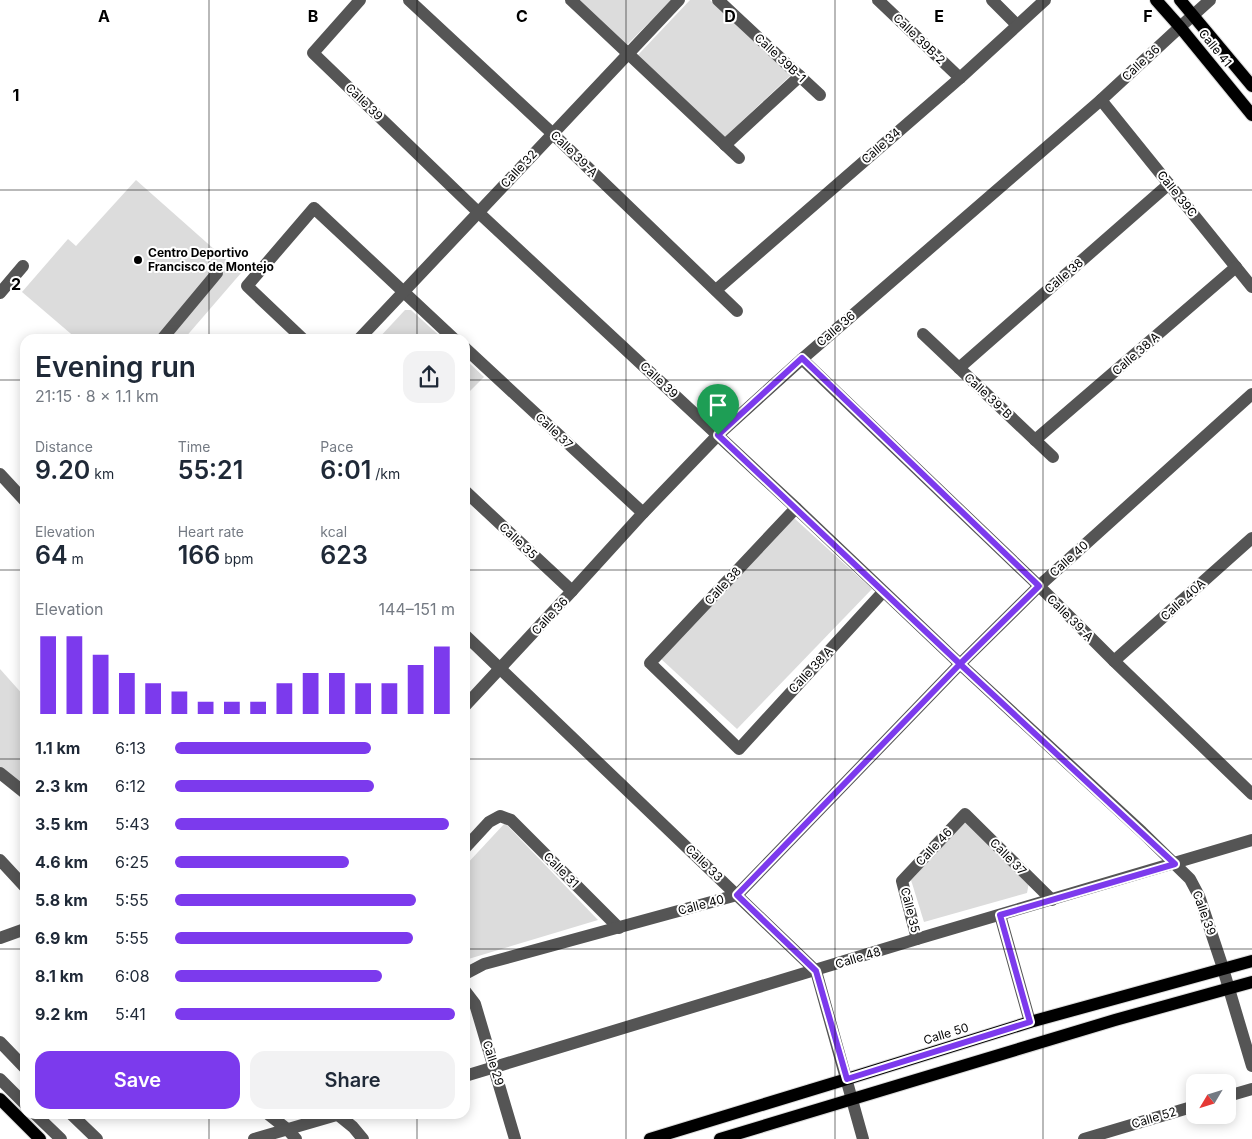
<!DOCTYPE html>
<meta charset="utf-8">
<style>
:root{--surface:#fff;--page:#f2f2f3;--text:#1f2937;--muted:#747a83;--accent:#7c3aed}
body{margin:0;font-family:Inter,sans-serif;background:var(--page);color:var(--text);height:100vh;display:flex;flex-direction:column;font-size:19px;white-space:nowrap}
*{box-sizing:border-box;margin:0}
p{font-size:16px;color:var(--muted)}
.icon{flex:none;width:28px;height:28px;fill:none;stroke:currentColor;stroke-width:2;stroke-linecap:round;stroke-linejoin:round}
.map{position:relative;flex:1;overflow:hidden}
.side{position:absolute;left:20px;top:334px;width:450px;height:785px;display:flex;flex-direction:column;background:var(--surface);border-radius:15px;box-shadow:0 2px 12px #0003}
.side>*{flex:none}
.needle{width:32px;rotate:232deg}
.controls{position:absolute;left:1186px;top:1074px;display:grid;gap:10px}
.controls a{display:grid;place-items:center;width:50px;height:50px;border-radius:10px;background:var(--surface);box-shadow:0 2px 12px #0003;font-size:25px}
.pin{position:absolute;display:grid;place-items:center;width:42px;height:42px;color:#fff;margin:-51px -21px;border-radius:50% 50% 50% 0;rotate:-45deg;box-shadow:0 0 5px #0007}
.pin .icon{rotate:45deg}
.round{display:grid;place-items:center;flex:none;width:52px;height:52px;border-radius:15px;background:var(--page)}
.headline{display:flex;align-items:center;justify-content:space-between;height:85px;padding:0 15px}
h1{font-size:28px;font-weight:600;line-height:38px}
.stats{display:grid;grid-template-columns:repeat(3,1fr);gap:8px;height:85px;padding:5px 15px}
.stats div{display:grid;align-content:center}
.stats b{font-size:25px;font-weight:600}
.stats small{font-size:14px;font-weight:400}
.stats p{font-size:14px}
.chart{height:140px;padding:10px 15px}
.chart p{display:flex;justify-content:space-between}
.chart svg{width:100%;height:90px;margin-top:5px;stroke:var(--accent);stroke-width:6}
.cta{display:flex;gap:10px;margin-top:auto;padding:10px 15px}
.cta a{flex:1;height:58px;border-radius:15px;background:var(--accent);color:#fff;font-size:20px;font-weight:600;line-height:58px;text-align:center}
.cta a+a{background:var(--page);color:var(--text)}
ul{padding:0 15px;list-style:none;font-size:16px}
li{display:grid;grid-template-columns:80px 60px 1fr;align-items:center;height:38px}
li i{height:12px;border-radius:6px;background:var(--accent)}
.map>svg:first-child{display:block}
.green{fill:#dcdcdc}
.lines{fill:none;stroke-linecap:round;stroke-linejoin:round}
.major-casing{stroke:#dbdbdb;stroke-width:14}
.minor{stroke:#555;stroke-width:12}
.major{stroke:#000;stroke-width:12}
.route-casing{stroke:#fff;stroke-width:10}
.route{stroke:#7c3aed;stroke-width:6}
.grid{fill:none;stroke:#000;stroke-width:1;stroke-opacity:0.55}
.poi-dot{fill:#000;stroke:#fff;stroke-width:2}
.labels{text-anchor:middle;stroke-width:4;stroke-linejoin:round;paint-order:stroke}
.street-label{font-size:12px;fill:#000;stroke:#fff}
.poi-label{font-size:12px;font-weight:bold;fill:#000;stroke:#fff;text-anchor:start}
.grid-label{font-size:16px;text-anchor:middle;font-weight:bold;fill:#000;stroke:#fff;stroke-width:4;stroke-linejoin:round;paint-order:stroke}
</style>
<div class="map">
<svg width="1252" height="1139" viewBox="0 0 1252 1139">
<rect width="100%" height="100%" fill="#fff"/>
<g class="green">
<polygon points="577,0 671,0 626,46"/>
<polygon points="690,0 710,0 791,75 725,137 637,56"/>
<polygon points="136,180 241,273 184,339 77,339 22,292 68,239 76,246"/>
<polygon points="405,310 411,310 443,339 378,339"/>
<polygon points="465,359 484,377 465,396"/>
<polygon points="794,518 872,589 737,729 660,658"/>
<polygon points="0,669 25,697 25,791 0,772"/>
<polygon points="966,821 1029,882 1027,893 924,922 911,880"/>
<polygon points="505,823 598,920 465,960 465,866"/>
</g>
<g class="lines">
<g class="major-casing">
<g id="major">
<polyline points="1156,0 1180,27 1252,115"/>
<polyline points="1180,0 1252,86"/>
<polyline points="0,1099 40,1139"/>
<polyline points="650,1139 847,1079 1030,1022 1252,961"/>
<polyline points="720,1139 1115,1020 1252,982"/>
</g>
</g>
<g class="minor">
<polyline points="360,0 313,53 479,213 796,508 960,664 1142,832 1190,879 1199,896 1221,962 1252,1066"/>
<polyline points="409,0 553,134 737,311"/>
<polyline points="571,0 739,158"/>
<polyline points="718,0 820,95"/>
<polyline points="878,0 960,78"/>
<polyline points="992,0 1017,25"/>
<polyline points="1101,100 1252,287"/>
<polyline points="725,145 800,76"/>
<polyline points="716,290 960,78 1045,0"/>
<polyline points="0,293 23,266"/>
<polyline points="923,334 1053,457"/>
<polyline points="162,339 217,273"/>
<polyline points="303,339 247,286 314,208 454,339"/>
<polyline points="359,339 679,0"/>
<polyline points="465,348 643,513"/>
<polyline points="802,359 1039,586 1114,661 1252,794"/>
<polyline points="959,368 1169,184"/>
<polyline points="1035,440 1236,267"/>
<polyline points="0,474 25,501"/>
<polyline points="465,491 572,591"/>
<polyline points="796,508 650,663 739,749 883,592"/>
<polyline points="465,635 816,971 863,1139"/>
<polyline points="1114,661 1252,538"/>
<polyline points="465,706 572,591 643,513 718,435 802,359 1101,100 1180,27 1210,0"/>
<polyline points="0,773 25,793"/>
<polyline points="465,848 489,822 500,816 511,820 619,928"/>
<polyline points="0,860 25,887"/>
<polyline points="1000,915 1030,1022"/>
<polyline points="0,938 25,929"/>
<polyline points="917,939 902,881 965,814 1052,900"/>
<polyline points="465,974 484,964 737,895 960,664 1039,586 1252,394"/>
<polyline points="465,991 475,1004 515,1139"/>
<polyline points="0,1042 25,1068"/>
<polyline points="465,1076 917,939 1252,840"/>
<polyline points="0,1079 25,1104"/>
<polyline points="1228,1096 1252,1089"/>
<polyline points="35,1114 61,1139"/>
<polyline points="71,1114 97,1139"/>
<polyline points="268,1114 287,1129 296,1139"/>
<polyline points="337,1114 353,1127 363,1139"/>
<polyline points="254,1139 340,1114"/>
<polyline points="1084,1139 1195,1106"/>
</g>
<use href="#major" class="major"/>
</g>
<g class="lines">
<g class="route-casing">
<polyline id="route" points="718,435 960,664 737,895 816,971 847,1079 1030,1022 1000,915 1175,864 960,664 1039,586 802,358 718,435"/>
</g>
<use href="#route" class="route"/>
</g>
<path class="grid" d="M209,0V339M417,0V339M626,0V1139M835,0V1139M1043,0V1139M0,190H1252M0,380H25M465,380H1252M0,570H25M465,570H1252M0,759H25M465,759H1252M0,949H25M465,949H1252M209,1114V1139M417,1114V1139"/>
<circle class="poi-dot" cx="138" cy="260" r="5"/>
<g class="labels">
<g class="street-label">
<text transform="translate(919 39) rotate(44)" y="4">Calle 39B-2</text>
<text transform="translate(1215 48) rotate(51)" y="4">Calle 41</text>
<text transform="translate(780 58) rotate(43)" y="4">Calle 39B-1</text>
<text transform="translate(1141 63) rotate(-43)" y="4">Calle 36</text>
<text transform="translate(364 102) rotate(44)" y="4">Calle 39</text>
<text transform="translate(881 146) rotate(-41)" y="4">Calle 34</text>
<text transform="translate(574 154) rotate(44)" y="4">Calle 39-A</text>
<text transform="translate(519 169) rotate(-47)" y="4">Calle 32</text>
<text transform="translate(1177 194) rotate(51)" y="4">Calle 39C</text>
<text transform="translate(1064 276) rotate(-41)" y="4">Calle 38</text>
<text transform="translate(836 329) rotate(-41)" y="4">Calle 36</text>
<text transform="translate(1136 354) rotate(-41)" y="4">Calle 38 A</text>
<text transform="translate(659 380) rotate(43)" y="4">Calle 39</text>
<text transform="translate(988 396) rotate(43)" y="4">Calle 39-B</text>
<text transform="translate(554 431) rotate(43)" y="4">Calle 37</text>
<text transform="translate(518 541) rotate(43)" y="4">Calle 35</text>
<text transform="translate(1069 559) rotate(-42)" y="4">Calle 40</text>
<text transform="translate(723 586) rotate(-47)" y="4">Calle 38</text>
<text transform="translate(1183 600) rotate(-42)" y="4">Calle 40A</text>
<text transform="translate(550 616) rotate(-47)" y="4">Calle 36</text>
<text transform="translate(1070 618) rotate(45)" y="4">Calle 39-A</text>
<text transform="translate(811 670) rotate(-47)" y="4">Calle 38 A</text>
<text transform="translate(934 847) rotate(-47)" y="4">Calle 46</text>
<text transform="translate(1008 857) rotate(45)" y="4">Calle 37</text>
<text transform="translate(704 863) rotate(44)" y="4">Calle 33</text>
<text transform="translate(561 870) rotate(45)" y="4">Calle 31</text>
<text transform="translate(701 905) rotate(-15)" y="4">Calle 40</text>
<text transform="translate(910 910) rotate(76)" y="4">Calle 35</text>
<text transform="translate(1204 913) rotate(70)" y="4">Calle 39</text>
<text transform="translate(858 958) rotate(-17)" y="4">Calle 48</text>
<text transform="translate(946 1034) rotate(-17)" y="4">Calle 50</text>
<text transform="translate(493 1063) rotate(73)" y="4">Calle 29</text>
<text transform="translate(1154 1118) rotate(-17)" y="4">Calle 52</text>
</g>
<g class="poi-label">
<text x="148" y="257">Centro Deportivo<tspan x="148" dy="14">Francisco de Montejo</tspan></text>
</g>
</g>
<g class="grid-label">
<text x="104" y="22">A</text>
<text x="313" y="22">B</text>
<text x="522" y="22">C</text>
<text x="730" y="22">D</text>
<text x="939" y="22">E</text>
<text x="1148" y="22">F</text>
<text x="16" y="101">1</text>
<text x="16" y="290">2</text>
</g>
</svg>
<div class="controls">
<a><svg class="needle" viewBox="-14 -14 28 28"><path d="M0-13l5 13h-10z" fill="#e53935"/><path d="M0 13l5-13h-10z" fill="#747a83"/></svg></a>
</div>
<div class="pin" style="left:718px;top:435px;background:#1e9e55"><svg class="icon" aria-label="arrive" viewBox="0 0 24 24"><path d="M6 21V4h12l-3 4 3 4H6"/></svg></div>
<section class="side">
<div class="headline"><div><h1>Evening run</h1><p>21:15 · 8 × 1.1 km</p></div><a class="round"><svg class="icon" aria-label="share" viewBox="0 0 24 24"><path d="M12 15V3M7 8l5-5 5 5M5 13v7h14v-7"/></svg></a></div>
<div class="stats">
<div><p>Distance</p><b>9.20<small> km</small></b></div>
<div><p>Time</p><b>55:21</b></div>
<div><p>Pace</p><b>6:01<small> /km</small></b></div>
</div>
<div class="stats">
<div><p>Elevation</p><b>64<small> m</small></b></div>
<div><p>Heart rate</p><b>166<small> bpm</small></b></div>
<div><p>kcal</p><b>623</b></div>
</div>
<div class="chart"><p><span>Elevation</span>144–151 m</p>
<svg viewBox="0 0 160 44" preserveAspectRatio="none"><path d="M5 44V6M15 44V6M25 44V15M35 44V24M45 44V29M55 44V33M65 44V38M75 44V38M85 44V38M95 44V29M105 44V24M115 44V24M125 44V29M135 44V29M145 44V20M155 44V11"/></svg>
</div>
<ul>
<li><b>1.1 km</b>6:13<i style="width:70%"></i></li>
<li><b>2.3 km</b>6:12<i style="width:71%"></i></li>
<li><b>3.5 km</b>5:43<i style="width:98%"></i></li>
<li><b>4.6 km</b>6:25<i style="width:62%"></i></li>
<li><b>5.8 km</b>5:55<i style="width:86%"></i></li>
<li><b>6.9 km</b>5:55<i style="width:85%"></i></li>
<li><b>8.1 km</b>6:08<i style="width:74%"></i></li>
<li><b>9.2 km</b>5:41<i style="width:100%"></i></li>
</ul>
<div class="cta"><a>Save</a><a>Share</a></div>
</section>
</div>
